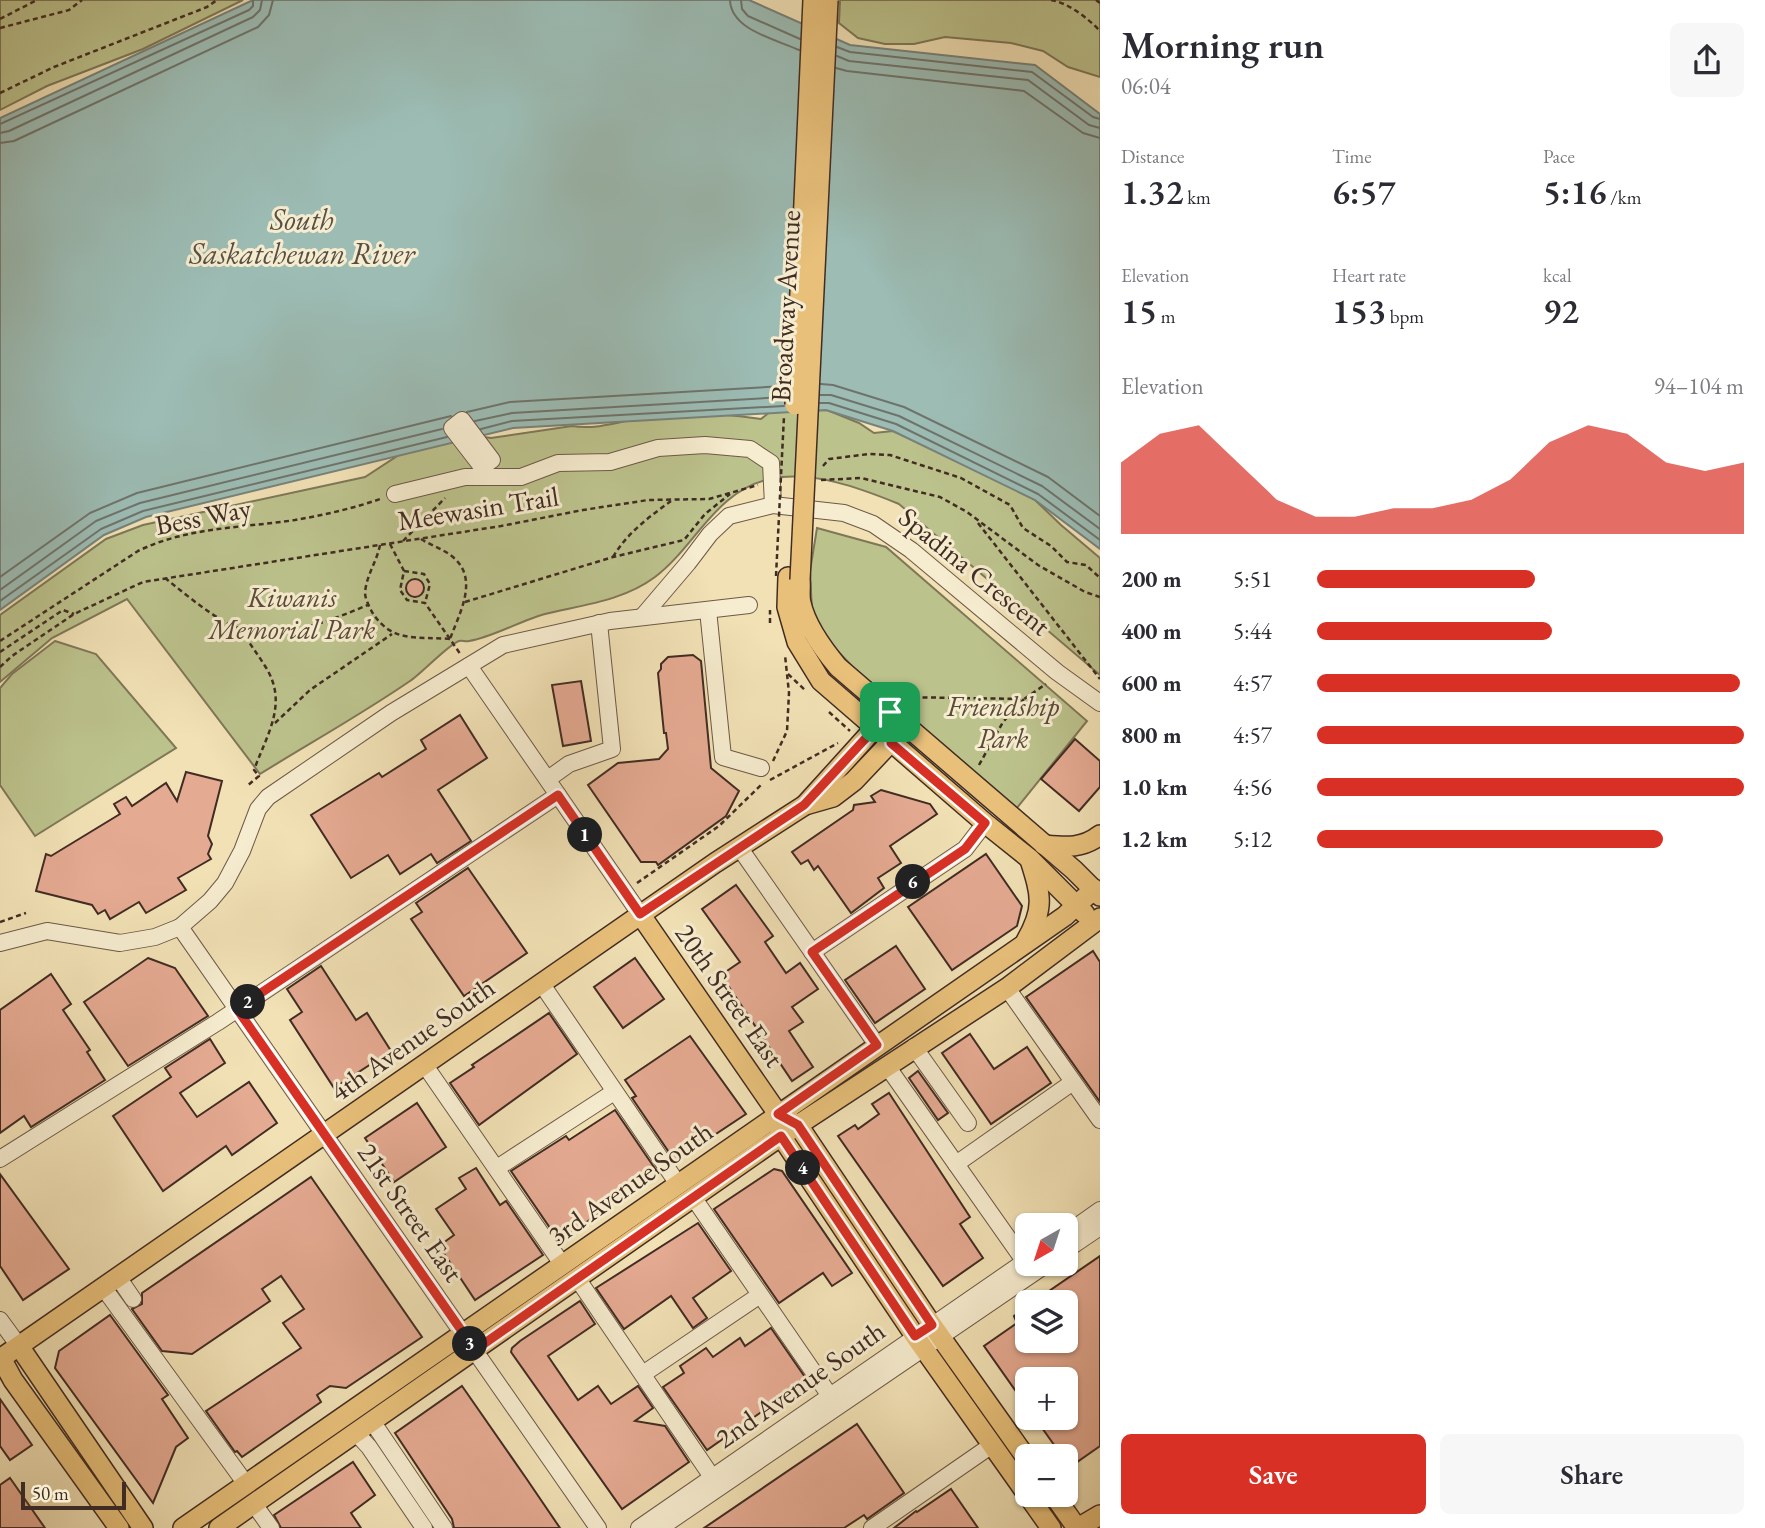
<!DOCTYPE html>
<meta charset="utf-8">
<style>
:root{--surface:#fff;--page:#f7f7f7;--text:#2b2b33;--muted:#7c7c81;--accent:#d93025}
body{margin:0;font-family:"EB Garamond",serif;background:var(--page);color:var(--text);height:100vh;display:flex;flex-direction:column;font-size:26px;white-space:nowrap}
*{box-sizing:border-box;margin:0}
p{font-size:23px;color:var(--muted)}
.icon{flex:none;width:38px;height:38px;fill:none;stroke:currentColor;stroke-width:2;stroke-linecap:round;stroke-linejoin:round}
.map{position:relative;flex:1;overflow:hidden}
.side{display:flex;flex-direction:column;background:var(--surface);width:665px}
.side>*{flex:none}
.needle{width:46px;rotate:219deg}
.fabs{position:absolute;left:1015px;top:1213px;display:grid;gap:14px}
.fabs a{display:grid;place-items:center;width:63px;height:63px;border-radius:10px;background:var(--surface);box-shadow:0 2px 5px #0004;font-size:35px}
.scale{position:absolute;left:21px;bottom:18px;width:105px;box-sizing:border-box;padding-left:7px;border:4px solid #412c23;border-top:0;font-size:19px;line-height:24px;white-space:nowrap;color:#412c23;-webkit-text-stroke:5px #f6eccf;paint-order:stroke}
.pin{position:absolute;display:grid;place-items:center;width:60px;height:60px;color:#fff;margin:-30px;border-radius:14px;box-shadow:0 4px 10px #0006}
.km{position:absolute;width:35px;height:35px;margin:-18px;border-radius:50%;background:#222;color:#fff;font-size:19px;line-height:35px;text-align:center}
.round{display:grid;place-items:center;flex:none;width:74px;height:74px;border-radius:10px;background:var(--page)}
.head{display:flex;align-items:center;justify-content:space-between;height:119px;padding:0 21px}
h1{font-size:38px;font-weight:600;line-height:52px}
.figures{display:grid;grid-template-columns:repeat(3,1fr);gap:10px;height:119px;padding:7px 21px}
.figures div{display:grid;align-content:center}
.figures b{font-size:35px;font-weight:600}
.figures small{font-size:19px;font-weight:400}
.figures p{font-size:19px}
.chart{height:196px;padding:14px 21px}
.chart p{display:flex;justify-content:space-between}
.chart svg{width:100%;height:126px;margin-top:7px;fill:var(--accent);opacity:.7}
.button{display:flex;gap:14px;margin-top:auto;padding:14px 21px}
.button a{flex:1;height:80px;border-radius:10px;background:var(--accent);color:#fff;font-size:28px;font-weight:600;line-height:80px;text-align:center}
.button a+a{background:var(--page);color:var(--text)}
ul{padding:0 21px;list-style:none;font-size:23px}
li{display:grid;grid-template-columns:112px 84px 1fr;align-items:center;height:52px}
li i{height:18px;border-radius:9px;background:var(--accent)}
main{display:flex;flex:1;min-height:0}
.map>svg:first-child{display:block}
.green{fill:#bcc28c;stroke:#7e7758;stroke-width:2}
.water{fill:#9cbcb4;stroke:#78827a;stroke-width:2}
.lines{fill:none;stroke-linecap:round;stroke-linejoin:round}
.shore{stroke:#6e746c;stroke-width:2}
.building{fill:#e5aa92;stroke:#412c23;stroke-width:2}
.minor-casing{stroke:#6d5948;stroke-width:18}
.major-casing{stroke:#412c23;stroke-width:22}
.path{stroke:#412c23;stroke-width:2.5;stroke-dasharray:5 3.5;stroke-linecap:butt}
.minor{stroke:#f6eccf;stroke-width:16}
.major{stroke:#e8c07a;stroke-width:19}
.major-bridge-casing{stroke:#412c23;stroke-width:22;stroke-linecap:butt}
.path-bridge{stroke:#412c23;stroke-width:2.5;stroke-dasharray:5 3.5;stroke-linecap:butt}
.major-bridge{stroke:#e8c07a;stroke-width:19}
.route-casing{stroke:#fff;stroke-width:14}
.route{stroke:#d93025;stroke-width:9}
.labels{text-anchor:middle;stroke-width:6;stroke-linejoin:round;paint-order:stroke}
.street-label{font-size:28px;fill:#412c23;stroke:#f6eccf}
.park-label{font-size:28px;font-style:italic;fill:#5a4a38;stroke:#f6eccf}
.water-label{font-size:30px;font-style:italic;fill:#585047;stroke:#f6eccf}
</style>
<main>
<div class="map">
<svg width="1100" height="1528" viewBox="0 0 1100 1528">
<rect width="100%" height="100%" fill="#f1e1b5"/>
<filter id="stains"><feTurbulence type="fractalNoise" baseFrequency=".00286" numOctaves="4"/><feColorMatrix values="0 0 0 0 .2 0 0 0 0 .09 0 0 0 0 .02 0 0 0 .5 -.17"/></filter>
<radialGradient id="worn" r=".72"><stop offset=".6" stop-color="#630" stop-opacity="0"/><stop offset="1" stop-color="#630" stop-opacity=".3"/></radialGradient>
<g class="green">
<polygon points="0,0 243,0 143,49 47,86 0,110"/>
<polygon points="840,0 1100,0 1100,77 1068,67 1043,51 1011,43 945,37 914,44 885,44 858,38 839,23"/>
<path d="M827,410L859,423L874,433L893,431L1009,485L1035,500L1061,525L1100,558V675L899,504C860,488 812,470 770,479C716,490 695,547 655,577C623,601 582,605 545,614C522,620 491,638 469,641C465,642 463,640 459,641C449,644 421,674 410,681C362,714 310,743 260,774L127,599L52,638L0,682V615L106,539L143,525L365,477L405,451L476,436L491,438L572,426C600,431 629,418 658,415C692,411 727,414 761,419L771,411Z"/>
<polygon points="817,528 886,547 1087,721 1016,809 852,666 825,638 812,611 810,571"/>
<polygon points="55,641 96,654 176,748 35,836 0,785 0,688 12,674"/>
</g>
<polygon class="water" points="253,0 749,0 850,45 1035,65 1100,114 1100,549 1035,500 893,431 826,410 513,428 146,517 104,535 0,610 0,118"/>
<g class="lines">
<g class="shore">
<path d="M730,0C731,30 775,39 799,50"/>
<polyline points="741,0 742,9 748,16 800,39"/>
<polyline points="837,47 850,52 1032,72 1093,117 1100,119"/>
<polyline points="837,56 849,61 1028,80 1089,125 1100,128"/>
<polyline points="836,68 847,71 1024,91 1083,133 1100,138"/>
<polyline points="0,124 249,10 253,6 253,0"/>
<polyline points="0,133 9,131 253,17 260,10 262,0"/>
<polyline points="0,143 14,141 258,27 269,15 273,0"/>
<polyline points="821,384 833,385 904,407 1048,477 1100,516"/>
<polyline points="820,395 831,395 899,416 1042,486 1100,529"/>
<polyline points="820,403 829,403 896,424 1038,494 1100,540"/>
<polyline points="467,412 510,402 784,386"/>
<polyline points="475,421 512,413 784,397"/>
<polyline points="481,429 512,421 784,406"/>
<polyline points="0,577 90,513 137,493 451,416"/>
<polyline points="0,590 96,521 140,503 442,429"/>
<polyline points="0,601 101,529 143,511 447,437"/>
</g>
</g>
<g class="building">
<circle cx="415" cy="588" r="9"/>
<polygon points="693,655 701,661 711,768 739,791 726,816 658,865 656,862 641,862 588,785 618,763 659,759 668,749 666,733 664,733 658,673 661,669 661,664 668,657"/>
<polygon points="581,681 591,741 563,746 552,685"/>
<polygon points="460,715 487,758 438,790 471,841 437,863 431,854 400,874 388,855 351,878 311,815 379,773 382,777 426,749 421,740"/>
<polygon points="1075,739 1100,761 1100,787 1079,811 1041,779"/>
<polygon points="186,772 222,781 208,836 212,844 208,854 211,859 178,878 186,890 146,913 139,902 110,919 105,910 98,914 92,905 36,891 46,854 51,856 120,814 114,804 126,797 132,806 166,783 177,801"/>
<polygon points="881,790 930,804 937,814 890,846 901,863 878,878 884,888 851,913 818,866 814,870 808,860 801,864 792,852 853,810 854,805 875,802 871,796"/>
<polygon points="986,854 1022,906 1017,926 952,970 908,907"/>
<polygon points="468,868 527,953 464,996 411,919 422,912 416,903"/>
<polygon points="736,885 773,936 765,942 786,973 800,963 818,989 792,1007 803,1022 789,1031 813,1067 792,1081 721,975 740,962 702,909"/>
<polygon points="896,946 925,989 875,1023 845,980"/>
<polygon points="1093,951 1100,962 1100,1102 1026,997"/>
<polygon points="148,958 175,968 208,1016 128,1066 84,1002"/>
<polygon points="635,958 664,999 623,1028 594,987"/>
<polygon points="321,966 356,1020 367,1013 391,1051 334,1088 290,1020 302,1012 287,989"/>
<polygon points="51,974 71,1004 63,1010 90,1050 87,1052 105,1080 31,1127 24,1116 0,1133 0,1010"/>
<polygon points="549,1013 577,1054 479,1125 450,1083 474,1067 472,1065"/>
<polygon points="970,1034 994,1069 1027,1047 1051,1083 991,1124 942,1053"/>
<polygon points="690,1036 746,1114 675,1161 632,1098 636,1096 625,1080"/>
<polygon points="210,1039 225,1063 180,1093 197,1117 249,1082 277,1123 232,1155 226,1146 163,1191 113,1116 171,1077 165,1068"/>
<polygon points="918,1071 948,1113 938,1120 909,1078"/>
<polygon points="889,1093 970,1217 960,1224 983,1258 943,1286 838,1136 855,1125 858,1129 879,1114 872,1104"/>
<polygon points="417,1103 446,1147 394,1182 365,1138"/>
<polygon points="615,1110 658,1173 559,1241 511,1171 566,1136 569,1140"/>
<polygon points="476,1168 500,1205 506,1201 543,1255 475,1300 439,1246 454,1235 436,1209 466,1189 459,1178"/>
<polygon points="774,1169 782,1171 852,1273 832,1286 823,1273 779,1303 714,1209"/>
<polygon points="0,1174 69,1269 23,1300 0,1266"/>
<polygon points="311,1177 422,1337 346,1388 330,1386 317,1395 321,1402 242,1457 237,1451 235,1452 206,1411 301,1348 283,1323 304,1309 281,1276 262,1289 270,1301 192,1354 162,1351 132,1309 142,1304 142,1293"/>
<polygon points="698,1223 731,1271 693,1298 707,1318 693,1328 671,1296 624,1329 596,1288"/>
<polygon points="1100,1256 1100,1446 1070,1467 1066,1461 1066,1456 1062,1456 1035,1418 1066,1418 1066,1379 1027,1379 1027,1407 984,1346 1017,1323 1014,1316 1027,1306 1027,1340 1066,1340 1066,1302 1033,1302"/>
<polygon points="580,1301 595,1324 548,1356 578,1400 598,1386 611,1404 638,1386 653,1408 635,1421 665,1426 689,1462 622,1509 511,1352 512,1348 520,1341"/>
<polygon points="110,1315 168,1395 162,1399 188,1438 176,1447 153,1503 55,1368 59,1351"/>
<polygon points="771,1328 807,1380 707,1450 663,1387 684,1373 680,1366 706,1348 713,1357 740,1338 745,1346"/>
<polygon points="462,1386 526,1478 560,1528 454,1528 452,1519 395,1433"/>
<polygon points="0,1399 32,1445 10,1460 0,1446"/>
<polygon points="857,1424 904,1493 867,1519 864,1515 844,1528 704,1528"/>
<polygon points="353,1462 375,1495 351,1513 361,1528 281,1528 274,1515"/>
<polygon points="10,1478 45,1528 0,1528 0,1485"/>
<polygon points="951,1489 978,1528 894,1528 916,1511 917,1512"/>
</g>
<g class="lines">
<g class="minor-casing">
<g id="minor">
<polygon points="462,420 492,460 482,467 452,428"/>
<polyline points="395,494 465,477 521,477 558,463 610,462 658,448 705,445 750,449 771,463 773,505"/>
<polyline points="708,610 723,757 761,768"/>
<polyline points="642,617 688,563 710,534 729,516 773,505 844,513 873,524 911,550 1057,672 1100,703"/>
<polyline points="469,666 640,914"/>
<polyline points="548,779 569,764 612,749 599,623"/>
<polyline points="739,847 877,1045"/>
<polyline points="180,927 598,1528"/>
<polyline points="0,943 47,931 120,943 155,937 180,927 210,901 225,883 242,851 258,809 268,797 391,713 503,645 610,621 749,605"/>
<polyline points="812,952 965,849 985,823"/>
<polyline points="541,983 678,1184"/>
<polyline points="1007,988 1100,1120"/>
<polyline points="914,1047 968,1123"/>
<polyline points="424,1064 562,1264"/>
<polyline points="887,1066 1025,1262"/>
<polyline points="0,1159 218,1022 558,795"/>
<polyline points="956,1164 1073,1082"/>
<polyline points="497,1168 614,1092"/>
<polyline points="693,1197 830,1396"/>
<polyline points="1066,1234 1100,1210"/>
<polyline points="1066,1250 1100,1227"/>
<polyline points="118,1277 133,1299"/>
<polyline points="577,1278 712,1477"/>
<polyline points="103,1287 246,1484"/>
<polyline points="0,1320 19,1346"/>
<polyline points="643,1374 760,1295"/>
<polyline points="372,1421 444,1528"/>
<polyline points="356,1433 369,1447 424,1528"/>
<polyline points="254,1504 271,1528"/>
<polyline points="639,1528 1027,1260"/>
<polyline points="660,1528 1047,1264"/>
<polyline points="872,1528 992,1445"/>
</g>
</g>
<g class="major-casing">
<g id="major">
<polyline points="788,577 787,607 797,642 821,681 985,823 1030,859 1085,914"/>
<path d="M800,580C801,587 799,596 801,603C806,626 823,649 838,667L1074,870L1100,896"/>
<polyline points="805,805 881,721"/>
<path d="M1044,845C1066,847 1082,849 1100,835"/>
<polyline points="640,914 778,1114 781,1136 793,1154 915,1336 1051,1528"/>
<path d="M1026,941C1045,908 1041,895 1030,860"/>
<polyline points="789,1120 798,1125 932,1325 1027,1459"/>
<polyline points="19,1346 143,1528"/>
<polyline points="1,1358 13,1380 119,1528"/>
<polyline points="0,1359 715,863 805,805 833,797 854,781 906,726"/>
<polyline points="1053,1494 1077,1528"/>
<polyline points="183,1528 1065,916 1094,889"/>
<polyline points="219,1528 781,1136 1007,988 1100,918"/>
<polyline points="1078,1528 1100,1515"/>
</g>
</g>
<g class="path">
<path d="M1051,0C1067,2 1089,19 1100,31"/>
<polyline points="1096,0 1100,3"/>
<polyline points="0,19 37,0"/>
<polyline points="0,28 69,10 82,0"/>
<polyline points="0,93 54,67 207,7 217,0"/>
<polyline points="823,466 829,459 869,454 890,455 961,478 1010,505 1023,528 1051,546 1067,562 1086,565 1100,578"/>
<polyline points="821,480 861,478 940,497 967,512 1038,565 1085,592 1100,597"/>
<polyline points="978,523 1100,679"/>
<path d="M421,539C432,546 444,549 454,558C479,580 459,614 450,639"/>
<polyline points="403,541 445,498"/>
<polyline points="390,544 404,571 400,590 407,600 425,603 461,655"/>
<path d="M380,545C377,561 367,574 365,592C365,599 369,606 372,612C392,644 418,636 450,639"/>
<path d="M613,557C627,533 649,517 671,501"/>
<polyline points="404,571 424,574 430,584 425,603"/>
<path d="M165,578C184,593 205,611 227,623C271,646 326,622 368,605"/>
<polyline points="465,602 613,557 684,540 705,514 730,494"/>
<polyline points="770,623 770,610"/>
<path d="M241,629C248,642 257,653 265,666C289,703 267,734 254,770L259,776L247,786"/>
<path d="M0,641L138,551C187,527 242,528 295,520C324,515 355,508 383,498"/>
<polyline points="0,652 63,610 74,614"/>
<polyline points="0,667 12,656 74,614 143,582 501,526 583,510 648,500 709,499 758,485"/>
<polyline points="788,674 806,691"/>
<polyline points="897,697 1024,699 1046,684"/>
<polyline points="829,712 850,731"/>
<polyline points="275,723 310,690 392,634"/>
<polyline points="773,761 787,731 789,693 785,655"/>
<polyline points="979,765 1003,722 1024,699"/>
<polyline points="770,780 838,743"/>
<polyline points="637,883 719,826 763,783"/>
<polyline points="0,922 26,913"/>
</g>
<use href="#minor" class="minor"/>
<use href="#major" class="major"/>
<g class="major-bridge-casing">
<g id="major-bridge">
<polyline points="795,405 813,0"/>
<polyline points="800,580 828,0"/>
</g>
</g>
<polyline class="path-bridge" points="776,576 784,416"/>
<use href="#major-bridge" class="major-bridge"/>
</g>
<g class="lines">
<g class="route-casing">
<polygon id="route" points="890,712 906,726 891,743 985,823 965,849 812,952 877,1045 778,1114 798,1125 932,1325 915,1336 781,1136 475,1350 237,1009 558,795 640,914 804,805"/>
</g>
<use href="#route" class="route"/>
</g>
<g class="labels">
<g class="street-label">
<text transform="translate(785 306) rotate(-87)" y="10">Broadway Avenue</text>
<text transform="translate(478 508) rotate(-9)" y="10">Meewasin Trail</text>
<text transform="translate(203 516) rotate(-11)" y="10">Bess Way</text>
<text transform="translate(975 571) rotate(39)" y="10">Spadina Crescent</text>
<text transform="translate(730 995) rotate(55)" y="10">20th Street East</text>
<text transform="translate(412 1039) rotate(-35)" y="10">4th Avenue South</text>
<text transform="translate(630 1183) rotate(-35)" y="10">3rd Avenue South</text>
<text transform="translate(411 1212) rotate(55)" y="10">21st Street East</text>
<text transform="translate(800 1384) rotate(-35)" y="10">2nd Avenue South</text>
</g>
<g class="park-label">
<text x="292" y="607">Kiwanis<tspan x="292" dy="32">Memorial Park</tspan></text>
<text x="1003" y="716">Friendship<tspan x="1003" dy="32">Park</tspan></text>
</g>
<g class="water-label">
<text x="302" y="230">South<tspan x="302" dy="34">Saskatchewan River</tspan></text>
</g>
</g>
<rect width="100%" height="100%" filter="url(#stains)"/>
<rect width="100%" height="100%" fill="url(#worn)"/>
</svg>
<div class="fabs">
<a><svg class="needle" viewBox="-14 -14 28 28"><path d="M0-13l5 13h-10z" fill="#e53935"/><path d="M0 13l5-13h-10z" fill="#7c7c81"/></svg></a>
<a><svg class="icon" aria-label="layers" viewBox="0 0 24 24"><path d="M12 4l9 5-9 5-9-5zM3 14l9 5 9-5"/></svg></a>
<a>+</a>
<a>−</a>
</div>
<div class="scale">50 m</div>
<div class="pin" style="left:890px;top:712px;background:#1e9e55"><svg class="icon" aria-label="arrive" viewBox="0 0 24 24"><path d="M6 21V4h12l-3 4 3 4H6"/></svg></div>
<b class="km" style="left:585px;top:835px">1</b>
<b class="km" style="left:248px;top:1002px">2</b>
<b class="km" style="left:470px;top:1344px">3</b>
<b class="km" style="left:803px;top:1168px">4</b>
<b class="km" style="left:913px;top:882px">6</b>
</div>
<section class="side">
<div class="head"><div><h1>Morning run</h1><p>06:04</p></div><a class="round"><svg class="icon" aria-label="share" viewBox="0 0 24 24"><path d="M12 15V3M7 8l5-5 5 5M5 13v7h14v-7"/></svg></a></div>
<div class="figures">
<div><p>Distance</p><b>1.32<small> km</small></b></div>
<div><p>Time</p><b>6:57</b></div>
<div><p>Pace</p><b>5:16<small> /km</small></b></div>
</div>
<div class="figures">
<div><p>Elevation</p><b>15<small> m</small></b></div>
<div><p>Heart rate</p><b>153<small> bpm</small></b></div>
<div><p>kcal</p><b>92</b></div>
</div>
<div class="chart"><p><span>Elevation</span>94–104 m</p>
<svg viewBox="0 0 160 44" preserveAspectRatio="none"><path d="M0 44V19L10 9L20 6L30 19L40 32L50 38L60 38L70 35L80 35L90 32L100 25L110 12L120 6L130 9L140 19L150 22L160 19V44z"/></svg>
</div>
<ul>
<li><b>200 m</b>5:51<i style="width:51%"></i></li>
<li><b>400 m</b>5:44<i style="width:55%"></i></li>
<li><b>600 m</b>4:57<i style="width:99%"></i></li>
<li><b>800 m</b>4:57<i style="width:100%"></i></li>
<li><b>1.0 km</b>4:56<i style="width:100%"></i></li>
<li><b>1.2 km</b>5:12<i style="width:81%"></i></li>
</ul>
<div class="button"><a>Save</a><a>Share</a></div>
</section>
</main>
